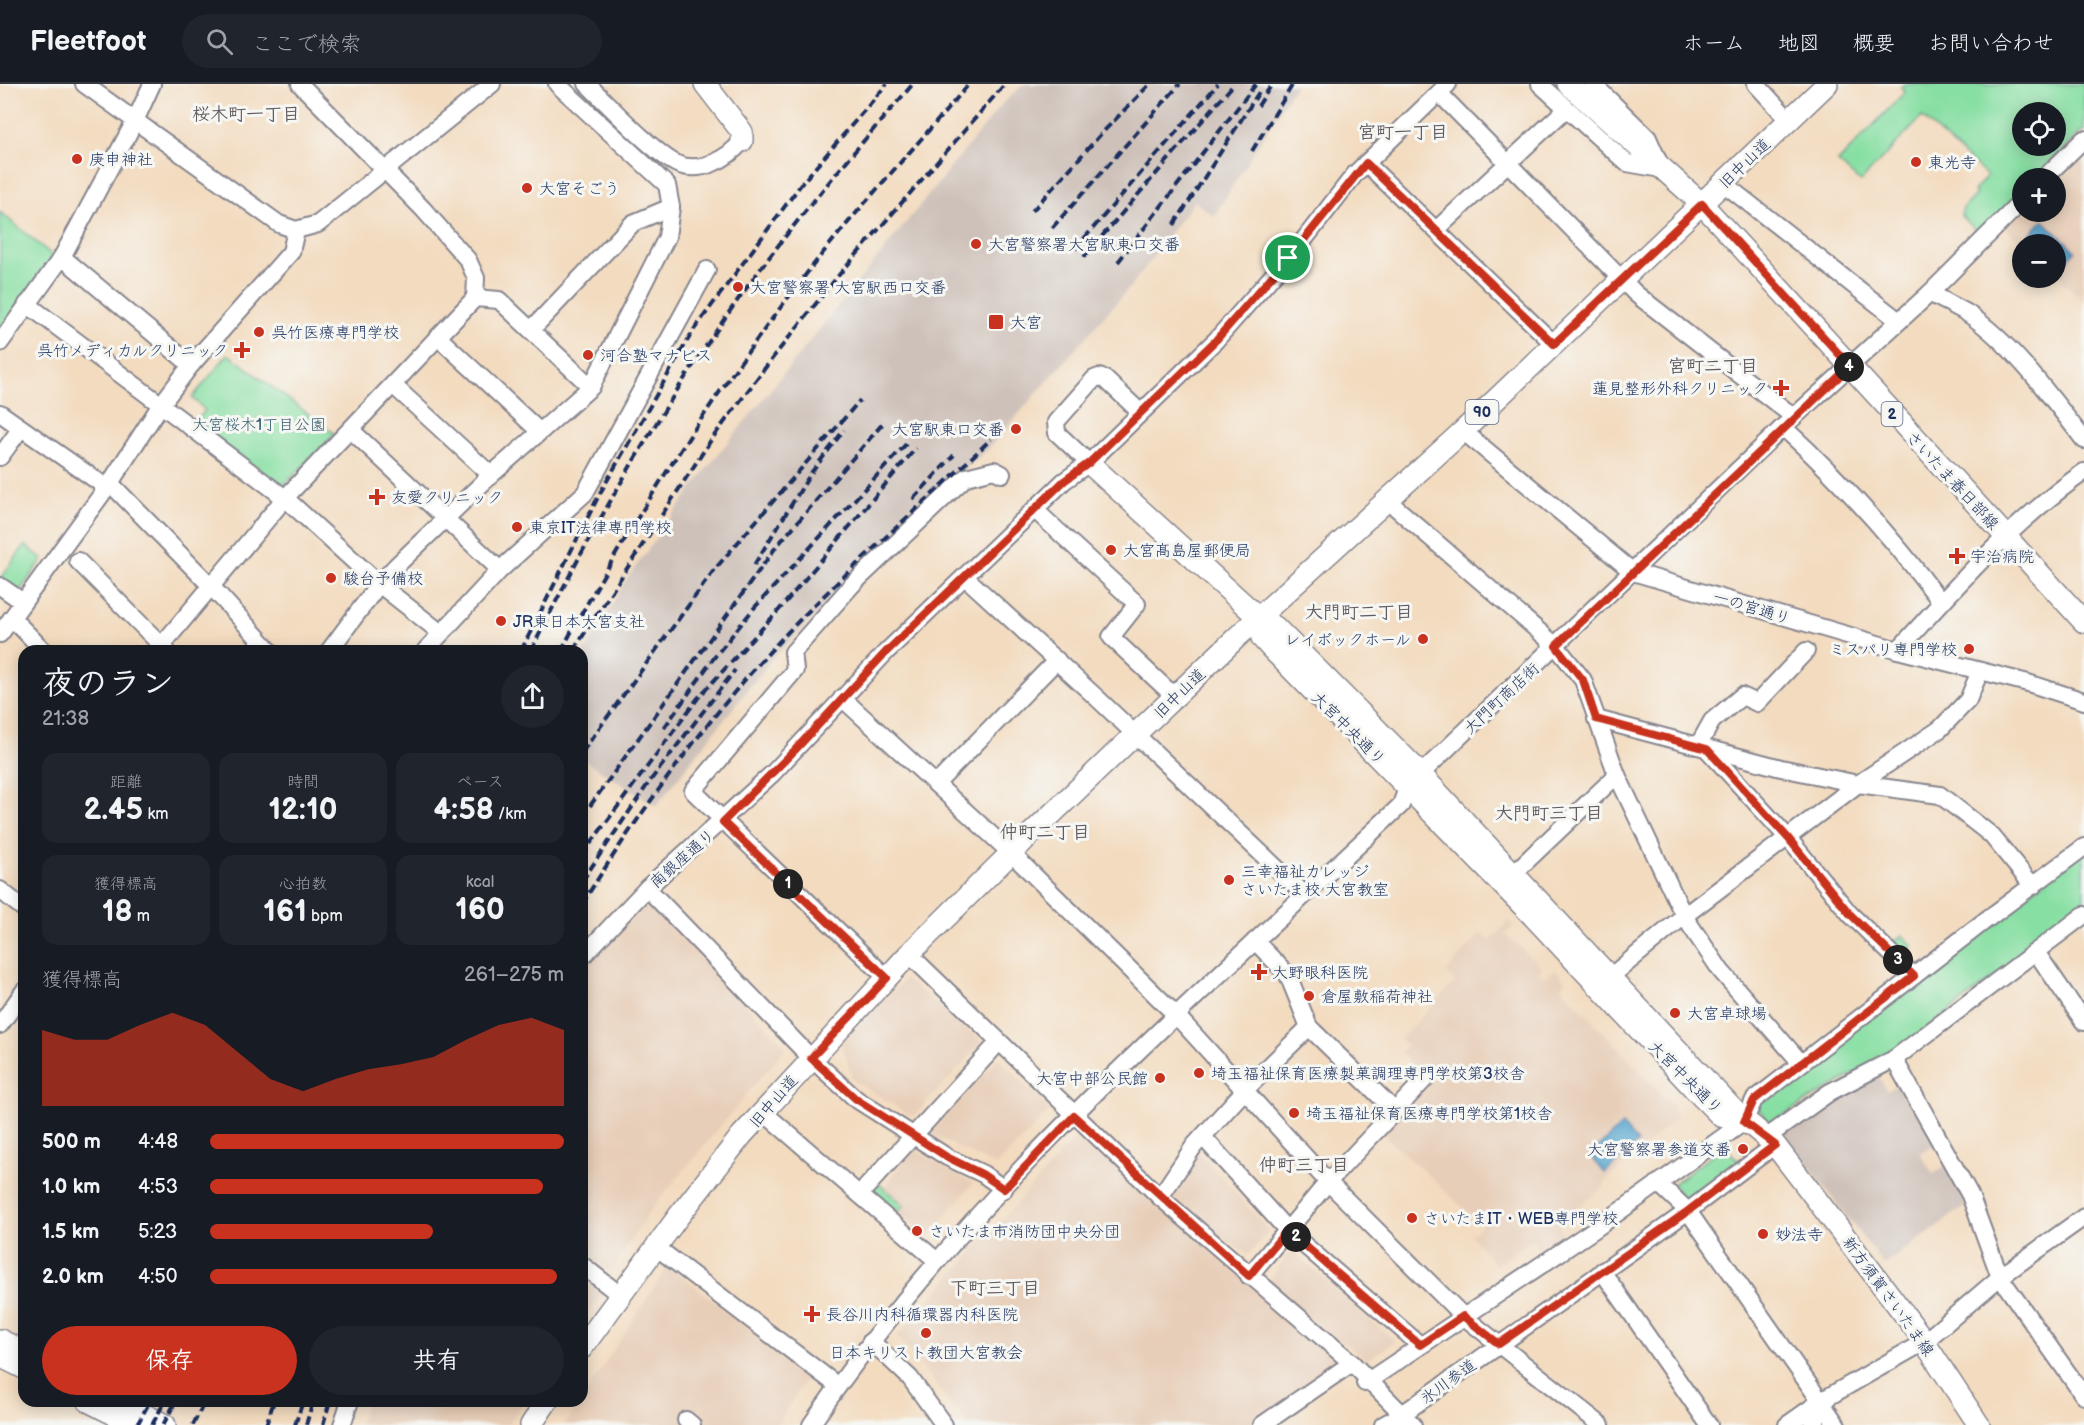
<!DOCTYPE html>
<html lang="ja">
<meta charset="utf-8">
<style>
:root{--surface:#171b24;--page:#20242c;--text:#f1f3f6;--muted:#9ea1a6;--line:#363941;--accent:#c8321e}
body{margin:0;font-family:"Balsamiq Sans","Klee One",sans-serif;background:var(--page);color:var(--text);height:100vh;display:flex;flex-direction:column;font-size:22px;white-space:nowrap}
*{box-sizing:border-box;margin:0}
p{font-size:20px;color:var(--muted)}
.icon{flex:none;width:33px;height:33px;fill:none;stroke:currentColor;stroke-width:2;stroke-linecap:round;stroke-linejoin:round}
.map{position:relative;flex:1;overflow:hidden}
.panel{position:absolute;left:18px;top:561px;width:570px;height:762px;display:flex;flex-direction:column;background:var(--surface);border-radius:18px;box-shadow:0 3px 15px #0003}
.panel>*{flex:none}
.controls{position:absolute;left:2012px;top:18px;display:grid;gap:12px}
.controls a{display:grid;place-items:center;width:54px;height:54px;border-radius:50%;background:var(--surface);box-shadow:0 3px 15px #0003;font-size:30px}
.pin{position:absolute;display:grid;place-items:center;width:51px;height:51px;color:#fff;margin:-26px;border:3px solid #fff;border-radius:50%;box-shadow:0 2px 6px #0007}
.km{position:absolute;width:30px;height:30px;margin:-15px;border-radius:50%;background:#222;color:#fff;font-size:16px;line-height:30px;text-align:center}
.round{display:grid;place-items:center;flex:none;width:63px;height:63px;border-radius:32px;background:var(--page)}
.overview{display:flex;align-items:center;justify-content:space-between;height:102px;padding:0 24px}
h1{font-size:33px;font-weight:700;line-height:45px}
.stats{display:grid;grid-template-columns:repeat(3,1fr);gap:9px;height:102px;padding:6px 24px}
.stats div{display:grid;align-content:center;border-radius:15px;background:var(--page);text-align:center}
.stats b{font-size:30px;font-weight:700}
.stats small{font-size:16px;font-weight:400}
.stats p{font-size:16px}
.chart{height:168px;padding:12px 24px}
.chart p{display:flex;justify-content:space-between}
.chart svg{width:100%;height:108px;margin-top:6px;fill:var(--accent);opacity:.7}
.cta{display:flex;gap:12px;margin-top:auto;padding:12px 24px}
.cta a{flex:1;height:69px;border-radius:36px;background:var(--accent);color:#fff;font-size:24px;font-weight:700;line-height:69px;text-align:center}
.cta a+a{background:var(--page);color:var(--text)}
ul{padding:0 24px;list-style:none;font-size:20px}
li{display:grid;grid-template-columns:96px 72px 1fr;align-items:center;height:45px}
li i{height:15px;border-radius:8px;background:var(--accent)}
header{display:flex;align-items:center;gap:36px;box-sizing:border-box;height:84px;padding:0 30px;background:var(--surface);border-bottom:2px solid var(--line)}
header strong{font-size:28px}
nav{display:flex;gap:33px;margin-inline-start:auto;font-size:21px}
.search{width:420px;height:54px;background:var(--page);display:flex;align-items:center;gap:15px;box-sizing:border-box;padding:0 21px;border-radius:33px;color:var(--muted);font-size:22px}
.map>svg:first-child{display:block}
.built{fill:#e7ceb8}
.industrial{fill:#cec1b9}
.green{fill:#87dfa3;stroke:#518780;stroke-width:1.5;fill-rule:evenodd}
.water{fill:#54a4ce;stroke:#386a96;stroke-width:1.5}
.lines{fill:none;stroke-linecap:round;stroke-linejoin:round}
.minor-casing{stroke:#87858e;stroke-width:20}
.major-casing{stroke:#87858e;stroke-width:24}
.minor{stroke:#fff;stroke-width:16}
.major{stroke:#fff;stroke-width:21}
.rail{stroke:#1b2f5e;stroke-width:4;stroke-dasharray:9 4.5;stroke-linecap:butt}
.route-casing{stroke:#fff;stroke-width:12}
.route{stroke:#c8321e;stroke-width:8}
.poi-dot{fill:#c8321e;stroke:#f6f6f2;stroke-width:2}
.labels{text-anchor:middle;stroke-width:6;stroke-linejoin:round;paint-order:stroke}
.shield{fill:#f6f6f2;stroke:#5d6b8a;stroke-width:1.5}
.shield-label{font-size:15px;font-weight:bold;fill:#1b2f5e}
.poi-label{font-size:16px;fill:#1b2f5e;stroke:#f6f6f2;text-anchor:start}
.street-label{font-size:16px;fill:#1b2f5e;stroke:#f6f6f2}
.park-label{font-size:16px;fill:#365b6f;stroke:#f6f6f2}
.neighbourhood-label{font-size:18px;font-weight:bold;fill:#635c62;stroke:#f6f6f2}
</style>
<header>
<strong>Fleetfoot</strong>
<div class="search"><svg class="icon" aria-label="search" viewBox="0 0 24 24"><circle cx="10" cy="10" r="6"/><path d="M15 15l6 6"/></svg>ここで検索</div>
<nav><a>ホーム</a><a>地図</a><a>概要</a><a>お問い合わせ</a></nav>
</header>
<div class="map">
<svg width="2084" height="1341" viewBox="0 0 2084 1341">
<rect width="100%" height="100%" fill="#f6f6f2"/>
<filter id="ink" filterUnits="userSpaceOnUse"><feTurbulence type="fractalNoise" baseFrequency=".0167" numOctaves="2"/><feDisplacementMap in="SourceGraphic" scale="12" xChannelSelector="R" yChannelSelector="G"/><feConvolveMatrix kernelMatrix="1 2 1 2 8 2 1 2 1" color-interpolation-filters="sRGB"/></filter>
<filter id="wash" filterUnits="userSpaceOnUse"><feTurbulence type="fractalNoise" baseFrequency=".008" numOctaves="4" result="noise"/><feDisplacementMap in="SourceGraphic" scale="24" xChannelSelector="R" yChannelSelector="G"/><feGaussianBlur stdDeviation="1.35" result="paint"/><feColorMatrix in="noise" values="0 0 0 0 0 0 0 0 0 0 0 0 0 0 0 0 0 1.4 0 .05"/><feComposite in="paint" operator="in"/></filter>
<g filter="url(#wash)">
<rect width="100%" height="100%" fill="#f3dbbf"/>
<g class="built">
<polygon points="2084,66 2084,217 2055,190 2055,160 2024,160 2005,144 2022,127 2055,128 2055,95"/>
<polygon points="644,814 786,963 649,1128 610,1189 582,1166 582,876"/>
<polygon points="1509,837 1514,841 1505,850 1542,884 1538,888 1544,894 1555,885 1566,897 1561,903 1671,1020 1677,1033 1605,1098 1604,1103 1557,1139 1563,1150 1539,1166 1532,1156 1495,1181 1471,1151 1482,1141 1381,1048 1431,997 1400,969 1407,961 1400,955 1455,898 1446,888 1481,849 1490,857"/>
<polygon points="905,895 983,958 913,1033 853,996 841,958"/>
<polygon points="999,974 1050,1027 996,1082 929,1049"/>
<polygon points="1080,1049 1346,1284 1263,1341 968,1341 897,1252"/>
<polygon points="1194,1062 1269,1147 1248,1171 1160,1113"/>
<polygon points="912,1064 973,1099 928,1153 879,1113"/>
<polygon points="1291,1166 1395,1257 1368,1276 1264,1205"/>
<polygon points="668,1182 809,1289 777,1341 565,1341"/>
<polygon points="582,1195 602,1210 582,1238"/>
<polygon points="366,1317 525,1317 508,1341 359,1341"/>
</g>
<g class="industrial">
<polygon points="1024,0 1296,0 1214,132 1194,117 1135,197 988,365 945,404 771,576 656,722 582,675 582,572 626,496 707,384 1003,19"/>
<polygon points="1876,988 1887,1007 1904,997 1938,1058 1920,1069 1933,1090 1949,1080 1969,1119 1884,1181 1782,1048"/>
</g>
<g class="green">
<path d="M1904,0H2084V46L2034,94H2022V107L1979,149L1961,132L1963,124L1976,110L1974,107L1987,92L1922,33L1860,98L1838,78L1905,8L1901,3ZM2022,28H2055V62H2022Z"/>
<polygon points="0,128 53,172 0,248"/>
<polygon points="228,270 335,350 285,400 279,402 195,340 205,326 192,314"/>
<polygon points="25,461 43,475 19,508 0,495"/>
<polygon points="2084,767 2084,826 1907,959 1770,1039 1758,1024 1759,1017"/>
<polygon points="1902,851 1913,862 1903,875 1890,862"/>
<polygon points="1725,1062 1742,1081 1686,1122 1673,1100"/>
<polygon points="878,1099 904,1121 893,1134 867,1112"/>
</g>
<g class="water">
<polygon points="2043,136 2075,167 2058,185 2055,182 2055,160 2032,160 2026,154"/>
<polygon points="1622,1041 1638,1059 1605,1089 1590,1071"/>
</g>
</g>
<g filter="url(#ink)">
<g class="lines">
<g class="minor-casing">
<g id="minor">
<polyline points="84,0 279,140 296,146 318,140 492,0"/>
<polyline points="300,0 423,125 468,176 476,194 475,214"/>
<path d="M587,0C607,19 655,70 677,80C700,90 728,75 742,57"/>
<polyline points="1540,0 1627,79 1661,85"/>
<polyline points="1593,0 1648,54 1660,81"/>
<polyline points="1756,0 1789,36"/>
<polyline points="1439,9 1636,210 1794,333"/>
<polyline points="1366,79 1554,260"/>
<polyline points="2044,94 2084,55"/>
<polyline points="1723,99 1899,237"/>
<polyline points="1436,146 1566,25"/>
<polyline points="62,173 191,281"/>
<path d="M1930,209C1942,216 1955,222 1967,229C2012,259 2051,313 2084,356"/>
<polyline points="27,220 285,414 379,500 441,549"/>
<polyline points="531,246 633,139 671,123"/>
<polyline points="439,254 539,347"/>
<polyline points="0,259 62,173 135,37 152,0"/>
<polyline points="393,301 491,391"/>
<polyline points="0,329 106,403"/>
<path d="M1783,343C1842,397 1893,454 1941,518"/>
<polyline points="351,346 500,486"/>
<polyline points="1463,347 1633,488 1898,566 2028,599 2084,617"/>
<polyline points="0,373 21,344"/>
<polyline points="1089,379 1057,349 1056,338 1094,295 1099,293 1105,295 1140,328"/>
<polyline points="110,399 210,501 270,567"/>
<polyline points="1387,416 1556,562 1583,596 1617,691 1684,832 1721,887 1801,979"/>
<polyline points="1035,426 1137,520 1111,553 1175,613"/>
<polyline points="78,477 167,567"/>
<polyline points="965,493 1097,614 1304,810"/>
<polyline points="0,502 23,518"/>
<polyline points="12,534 44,567"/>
<polyline points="0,550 110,399 160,322 191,281 291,168 296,146"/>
<path d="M1898,566C1955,503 2014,437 2084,388"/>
<polyline points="157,567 285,414 475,214 499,216 591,303"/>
<polyline points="329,567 379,500 396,482 491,391 591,303 667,153 671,123 667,101 557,0"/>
<polyline points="425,567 500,486 585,409 707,186"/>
<polyline points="842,614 1011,769 1176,931 1328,1098 1463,1232 1601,1341"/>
<polyline points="1596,635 1781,684 1858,700 1940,711 1991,751 2033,802"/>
<polyline points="1698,662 1712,637 1742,612 1757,619 1806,567"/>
<polyline points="1707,665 1788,754 1850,830 1914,892"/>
<polyline points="936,700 1057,576"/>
<polyline points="1514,789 1617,691"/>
<polyline points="647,804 811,974 856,1015 947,1073 983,1090 1004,1105"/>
<polyline points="0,806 24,825"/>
<polyline points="1255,857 1288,891 1309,943 1395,1027"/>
<polyline points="2036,868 2084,938"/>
<polyline points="909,870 1160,1113 1352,1279 1413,1341"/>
<polyline points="582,873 647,804 773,689 886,568 1064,397 1089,379 1216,256 1303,157 1355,90 1448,0"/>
<polyline points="1610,893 1684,832 1858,700 1940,645 1968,616 1980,587"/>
<polyline points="887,894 693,707 795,586 793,568 852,501 966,393 994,386 1002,390"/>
<polyline points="0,941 24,907"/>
<polyline points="1894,975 1970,1111 2000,1193 2084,1312"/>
<polyline points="763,1028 937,1177"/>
<polyline points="1203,1053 1287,1146 1420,1261"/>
<polyline points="1767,1053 1830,1008 1894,975 2084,831"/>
<polyline points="1658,1099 1688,1127 1837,1341"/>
<polyline points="860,1110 998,959"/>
<polyline points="1160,1113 1194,1062 1244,1007 1309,943"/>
<polyline points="656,1163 838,1302"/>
<polyline points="582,1181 620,1211"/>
<polyline points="1602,1187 1709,1341"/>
<polyline points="1249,1192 1328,1098 1425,995"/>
<polyline points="871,1257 910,1294 944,1341"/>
<polyline points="1365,1299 1595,1145 1744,1038 1754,1016 1986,836 2084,763"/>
<polyline points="686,1336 692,1341"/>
<polyline points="342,1341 350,1317"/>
<path d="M811,1341C971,1105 1195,916 1401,721L1407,704L1431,680L1783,343L1930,209L2022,117"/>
<polyline points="1262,1341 1352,1279"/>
<polyline points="1383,1341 1401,1331 1688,1127 1775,1061"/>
<polyline points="1787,1341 1821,1317 1924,1258 2000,1193 2084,1133"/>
<polyline points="1812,1341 1825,1322"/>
</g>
</g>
<g class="major-casing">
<g id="major">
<polyline points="705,0 742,48 742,57"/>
<polyline points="1568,0 1702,120 2084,538"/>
<polyline points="1089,379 1259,534 1275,543 1412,681 1742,1035"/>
<polyline points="1259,534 1262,554 1270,563 1533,832 1702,1013 1721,1032 1751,1041 1775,1061 1917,1247 1979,1341"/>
<polyline points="0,1256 24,1268"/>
<polyline points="582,1264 678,1133 742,1051 909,870 1011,769 1236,554 1463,347 1827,0"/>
<polyline points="0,1272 24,1284"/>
<polyline points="88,1317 135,1341"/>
<polyline points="121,1319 165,1341"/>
<polyline points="531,1341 547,1317"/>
</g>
</g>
<use href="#minor" class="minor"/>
<use href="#major" class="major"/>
<g class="rail">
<polyline points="1258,22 1272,0"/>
<polyline points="1252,67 1293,0"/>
<polyline points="1032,127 1101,50 1150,0"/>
<polyline points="1174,141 1259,8"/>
<polyline points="1052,144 1180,0"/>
<polyline points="1075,165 1218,0"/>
<polyline points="1084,173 1234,0"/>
<polyline points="1118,178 1256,0"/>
<polyline points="913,415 954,371"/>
<polyline points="754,481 811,389 844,346"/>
<polyline points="521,567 600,409 693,247 802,99 887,0"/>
<path d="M531,567C584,460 643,355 710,256C771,165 841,82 913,0"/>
<path d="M561,567C634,432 722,296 818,175C866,115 919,59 969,0"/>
<polyline points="573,567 711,356 771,276 838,192 1005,0"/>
<polyline points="664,644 713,575 755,523 909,357"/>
<polyline points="582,668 715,485 860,316"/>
<polyline points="582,733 776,463 885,337"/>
<polyline points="582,771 698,614 779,526 916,364"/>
<polyline points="582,797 650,697 735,586"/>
<path d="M582,820C640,727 712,628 787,549C852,481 924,420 991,355"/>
<polyline points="137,1341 150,1317"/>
<polyline points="152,1341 165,1317"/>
<polyline points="163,1341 176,1317"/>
<polyline points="193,1341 205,1317"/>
<polyline points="266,1341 274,1317"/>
<polyline points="295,1341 303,1317"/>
<polyline points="306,1341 313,1317"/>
<polyline points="323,1341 330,1317"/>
</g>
</g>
</g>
<g class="lines" filter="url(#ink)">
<g class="route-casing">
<polygon id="route" points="1366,79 1554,260 1702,120 1850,282 1556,562 1583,596 1596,635 1707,665 1788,754 1850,830 1914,892 1754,1016 1744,1038 1775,1061 1688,1127 1499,1260 1463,1232 1420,1261 1287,1146 1249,1192 1074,1032 1004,1105 982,1090 947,1073 856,1015 811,974 887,894 723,738 795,666 886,568 1064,397 1089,379 1216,256 1303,157"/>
</g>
<use href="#route" class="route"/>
</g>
<g class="poi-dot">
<circle cx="77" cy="75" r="6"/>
<circle cx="1916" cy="78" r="6"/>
<circle cx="527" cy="104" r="6"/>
<circle cx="976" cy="160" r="6"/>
<circle cx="738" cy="203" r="6"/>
<rect x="988" y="230" width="16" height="16" rx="3"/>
<circle cx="259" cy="248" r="6"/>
<path d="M239 257h6v6h6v6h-6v6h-6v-6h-6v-6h6z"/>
<circle cx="588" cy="271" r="6"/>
<path d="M1778 295h6v6h6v6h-6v6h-6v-6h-6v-6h6z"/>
<circle cx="1016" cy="345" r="6"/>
<path d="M374 404h6v6h6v6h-6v6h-6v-6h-6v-6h6z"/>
<circle cx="517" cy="443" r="6"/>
<circle cx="1111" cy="466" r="6"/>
<path d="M1954 463h6v6h6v6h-6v6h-6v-6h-6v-6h6z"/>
<circle cx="331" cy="494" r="6"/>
<circle cx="501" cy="537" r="6"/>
<circle cx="1423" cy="555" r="6"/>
<circle cx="1969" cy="565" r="6"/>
<circle cx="1229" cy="796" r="6"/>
<path d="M1256 879h6v6h6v6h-6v6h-6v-6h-6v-6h6z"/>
<circle cx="1309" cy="912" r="6"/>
<circle cx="1675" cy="929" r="6"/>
<circle cx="1199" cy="989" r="6"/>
<circle cx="1160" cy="994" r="6"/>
<circle cx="1294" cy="1029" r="6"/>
<circle cx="1743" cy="1065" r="6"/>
<circle cx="1412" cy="1134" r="6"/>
<circle cx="917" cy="1147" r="6"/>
<circle cx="1763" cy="1150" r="6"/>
<path d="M809 1221h6v6h6v6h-6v6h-6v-6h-6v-6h6z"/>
<circle cx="926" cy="1249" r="6"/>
</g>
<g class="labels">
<g class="shield">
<rect x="1465.5" y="316" width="33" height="24" rx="4.5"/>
<rect x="1881.5" y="318" width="21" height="24" rx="4.5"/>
</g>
<g class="shield-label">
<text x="1482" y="333">90</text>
<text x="1892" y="335">2</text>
</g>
<g class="poi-label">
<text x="89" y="81">庚申神社</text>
<text x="1928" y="84">東光寺</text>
<text x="539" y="110">大宮そごう</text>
<text x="988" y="166">大宮警察署大宮駅東口交番</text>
<text x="750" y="209">大宮警察署 大宮駅西口交番</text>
<text x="1010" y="244">大宮</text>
<text x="271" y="254">呉竹医療専門学校</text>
<text x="228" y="272" text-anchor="end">呉竹メディカルクリニック</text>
<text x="600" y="277">河合塾マナビス</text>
<text x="1768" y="310" text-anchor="end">蓮見整形外科クリニック</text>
<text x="1004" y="351" text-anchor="end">大宮駅東口交番</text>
<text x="391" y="419">友愛クリニック</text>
<text x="529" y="449">東京IT法律専門学校</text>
<text x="1123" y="472">大宮髙島屋郵便局</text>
<text x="1970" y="478">宇治病院</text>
<text x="343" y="500">駿台予備校</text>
<text x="513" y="543">JR東日本大宮支社</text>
<text x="1411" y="561" text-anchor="end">レイボックホール</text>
<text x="1957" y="571" text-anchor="end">ミスパリ専門学校</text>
<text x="1241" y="793">三幸福祉カレッジ<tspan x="1241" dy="18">さいたま校 大宮教室</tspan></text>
<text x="1272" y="894">大野眼科医院</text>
<text x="1321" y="918">倉屋敷稲荷神社</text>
<text x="1687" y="935">大宮卓球場</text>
<text x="1211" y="995">埼玉福祉保育医療製菓調理専門学校第3校舎</text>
<text x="1148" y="1000" text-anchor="end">大宮中部公民館</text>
<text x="1306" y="1035">埼玉福祉保育医療専門学校第1校舎</text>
<text x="1731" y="1071" text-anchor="end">大宮警察署参道交番</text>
<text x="1424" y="1140">さいたまIT・WEB専門学校</text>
<text x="929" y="1153">さいたま市消防団中央分団</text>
<text x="1775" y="1156">妙法寺</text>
<text x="826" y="1236">長谷川内科循環器内科医院</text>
<text x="926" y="1274" text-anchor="middle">日本キリスト教団大宮教会</text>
</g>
<g class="street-label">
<text transform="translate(1744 79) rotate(-44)" y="6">旧中山道</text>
<text transform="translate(1953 396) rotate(47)" y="6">さいたま春日部線</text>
<text transform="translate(1752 523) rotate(17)" y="6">一の宮通り</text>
<text transform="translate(1179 609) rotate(-44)" y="6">旧中山道</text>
<text transform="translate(1501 614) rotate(-43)" y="6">大門町商店街</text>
<text transform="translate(1349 644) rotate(45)" y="6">大宮中央通り</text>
<text transform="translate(682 774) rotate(-41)" y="6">南銀座通り</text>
<text transform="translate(1686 993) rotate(45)" y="6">大宮中央通り</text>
<text transform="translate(773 1017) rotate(-49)" y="6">旧中山道</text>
<text transform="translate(1889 1212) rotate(54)" y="6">新方須賀さいたま線</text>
<text transform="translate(1448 1297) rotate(-36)" y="6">氷川参道</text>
</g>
<g class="park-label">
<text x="259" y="346">大宮桜木1丁目公園</text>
</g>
<g class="neighbourhood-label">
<text x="246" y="36">桜木町一丁目</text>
<text x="1403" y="54">宮町一丁目</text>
<text x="1713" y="288">宮町二丁目</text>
<text x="1359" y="534">大門町二丁目</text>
<text x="1549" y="735">大門町三丁目</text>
<text x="1045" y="754">仲町二丁目</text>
<text x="1304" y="1087">仲町三丁目</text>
<text x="995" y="1210">下町三丁目</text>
</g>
</g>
</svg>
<div class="controls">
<a><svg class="icon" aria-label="locate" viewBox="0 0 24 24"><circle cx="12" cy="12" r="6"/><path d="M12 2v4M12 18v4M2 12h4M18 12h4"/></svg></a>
<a>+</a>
<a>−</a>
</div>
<div class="pin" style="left:1288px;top:174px;background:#1e9e55"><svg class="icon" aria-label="arrive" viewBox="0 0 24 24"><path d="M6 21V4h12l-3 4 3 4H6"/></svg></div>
<b class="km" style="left:788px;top:800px">1</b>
<b class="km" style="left:1296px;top:1153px">2</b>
<b class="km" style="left:1898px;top:876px">3</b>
<b class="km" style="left:1849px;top:283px">4</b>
<section class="panel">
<div class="overview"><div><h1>夜のラン</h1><p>21:38</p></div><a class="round"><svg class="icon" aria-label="share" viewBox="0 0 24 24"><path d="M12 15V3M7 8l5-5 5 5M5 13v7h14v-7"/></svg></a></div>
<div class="stats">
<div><p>距離</p><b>2.45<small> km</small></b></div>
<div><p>時間</p><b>12:10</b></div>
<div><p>ペース</p><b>4:58<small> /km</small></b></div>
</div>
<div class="stats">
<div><p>獲得標高</p><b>18<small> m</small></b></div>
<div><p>心拍数</p><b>161<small> bpm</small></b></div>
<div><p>kcal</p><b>160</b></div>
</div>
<div class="chart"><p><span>獲得標高</span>261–275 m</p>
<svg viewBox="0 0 160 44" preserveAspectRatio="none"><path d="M0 44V13L10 17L20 17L30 11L40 6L50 11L60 22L70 33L80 38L90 33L100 29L110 27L120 24L130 17L140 11L150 8L160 13V44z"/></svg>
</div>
<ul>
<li><b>500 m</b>4:48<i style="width:100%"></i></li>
<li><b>1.0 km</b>4:53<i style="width:94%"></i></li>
<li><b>1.5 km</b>5:23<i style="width:63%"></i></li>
<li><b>2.0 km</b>4:50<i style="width:98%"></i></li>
</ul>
<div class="cta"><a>保存</a><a>共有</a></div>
</section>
</div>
